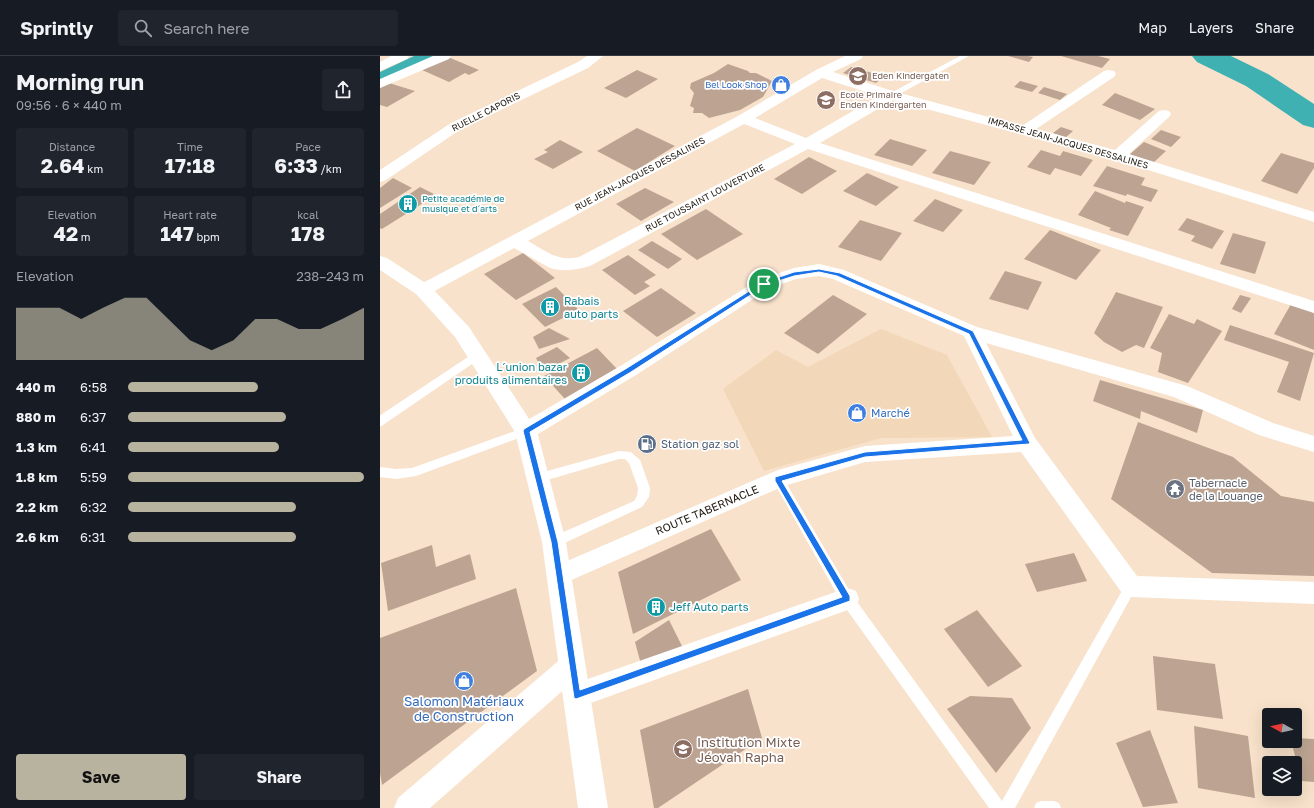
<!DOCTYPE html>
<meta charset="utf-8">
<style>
:root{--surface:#171b24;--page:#20242c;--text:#f1f3f6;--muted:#9ea1a6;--line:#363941;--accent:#b7b39e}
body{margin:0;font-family:"Golos Text",sans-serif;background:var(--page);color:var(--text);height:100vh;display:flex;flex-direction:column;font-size:15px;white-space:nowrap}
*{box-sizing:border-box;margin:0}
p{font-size:13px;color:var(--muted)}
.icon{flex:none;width:22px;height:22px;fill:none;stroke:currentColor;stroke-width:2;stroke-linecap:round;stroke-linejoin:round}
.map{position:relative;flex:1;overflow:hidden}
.details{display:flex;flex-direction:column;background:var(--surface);width:380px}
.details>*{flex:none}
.needle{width:26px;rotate:278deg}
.tools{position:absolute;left:882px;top:652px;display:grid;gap:8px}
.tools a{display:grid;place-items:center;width:40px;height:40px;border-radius:4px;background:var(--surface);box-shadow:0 4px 16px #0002;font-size:20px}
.pin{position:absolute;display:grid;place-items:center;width:34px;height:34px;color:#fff;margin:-17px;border:2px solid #fff;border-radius:50%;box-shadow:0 1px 4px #0007}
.round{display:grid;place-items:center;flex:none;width:42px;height:42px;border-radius:4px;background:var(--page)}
.summary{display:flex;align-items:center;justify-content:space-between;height:68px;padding:0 16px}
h1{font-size:22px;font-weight:700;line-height:30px}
.stats{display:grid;grid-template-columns:repeat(3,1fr);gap:6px;height:68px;padding:4px 16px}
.stats div{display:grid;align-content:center;border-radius:4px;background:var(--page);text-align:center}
.stats b{font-size:20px;font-weight:700}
.stats small{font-size:11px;font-weight:400}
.stats p{font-size:11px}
.chart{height:112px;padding:8px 16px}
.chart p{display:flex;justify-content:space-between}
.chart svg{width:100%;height:72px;margin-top:4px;fill:var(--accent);opacity:.7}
.primary-button{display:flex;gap:8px;margin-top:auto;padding:8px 16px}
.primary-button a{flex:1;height:46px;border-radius:4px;background:var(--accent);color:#111;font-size:16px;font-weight:700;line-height:46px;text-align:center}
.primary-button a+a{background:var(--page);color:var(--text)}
ul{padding:0 16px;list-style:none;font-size:13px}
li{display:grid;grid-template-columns:64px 48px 1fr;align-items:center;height:30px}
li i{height:10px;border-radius:5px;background:var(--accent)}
header{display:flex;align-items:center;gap:24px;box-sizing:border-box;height:56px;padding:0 20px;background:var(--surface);border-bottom:1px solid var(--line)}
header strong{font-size:19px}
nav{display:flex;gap:22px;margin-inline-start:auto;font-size:14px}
.search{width:280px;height:36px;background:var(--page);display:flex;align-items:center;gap:10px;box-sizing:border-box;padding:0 14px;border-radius:4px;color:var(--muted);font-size:15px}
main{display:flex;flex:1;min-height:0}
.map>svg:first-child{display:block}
.built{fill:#f2d7b9}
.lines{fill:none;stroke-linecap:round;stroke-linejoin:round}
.canal{fill:#3fb1b2;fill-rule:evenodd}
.river{fill:#3fb1b2;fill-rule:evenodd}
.building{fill:#bda492}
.lane{fill:#fff;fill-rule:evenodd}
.street{fill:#fff;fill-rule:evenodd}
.primary{fill:#fff;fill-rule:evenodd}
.route{fill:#1a73e8;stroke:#fff;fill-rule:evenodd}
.labels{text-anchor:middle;stroke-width:3.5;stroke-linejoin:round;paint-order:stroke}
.far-education-label{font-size:9px;fill:#785e54;stroke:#fff;text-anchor:start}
.far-shop-label{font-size:9px;fill:#366cbe;stroke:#fff;text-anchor:end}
.far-street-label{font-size:9px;fill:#1f180f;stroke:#fff}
.far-culture-label{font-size:9px;fill:#0d838f;stroke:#fff;text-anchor:start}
.culture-label{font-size:11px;fill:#0d838f;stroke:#fff;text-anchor:start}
.shop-label{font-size:11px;fill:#366cbe;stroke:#fff;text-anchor:start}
.service-label{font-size:11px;fill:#4e5e75;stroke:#fff;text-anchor:start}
.worship-label{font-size:11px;fill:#5b616d;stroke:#fff;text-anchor:start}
.street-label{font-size:11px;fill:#1f180f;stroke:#fff}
.near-shop-label{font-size:13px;fill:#366cbe;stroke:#fff}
.near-education-label{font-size:13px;fill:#785e54;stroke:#fff;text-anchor:start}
</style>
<header>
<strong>Sprintly</strong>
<div class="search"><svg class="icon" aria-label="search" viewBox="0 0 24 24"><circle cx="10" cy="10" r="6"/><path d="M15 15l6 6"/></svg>Search here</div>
<nav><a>Map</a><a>Layers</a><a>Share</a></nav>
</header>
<main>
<section class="details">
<div class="summary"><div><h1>Morning run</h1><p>09:56 · 6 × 440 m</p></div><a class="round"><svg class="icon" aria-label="share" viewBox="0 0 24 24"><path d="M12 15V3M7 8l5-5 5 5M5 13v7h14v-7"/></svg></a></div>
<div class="stats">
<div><p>Distance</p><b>2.64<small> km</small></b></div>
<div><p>Time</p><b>17:18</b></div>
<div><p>Pace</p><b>6:33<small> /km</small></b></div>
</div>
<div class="stats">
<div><p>Elevation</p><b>42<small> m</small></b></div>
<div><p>Heart rate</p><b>147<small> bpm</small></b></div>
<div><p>kcal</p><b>178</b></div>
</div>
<div class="chart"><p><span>Elevation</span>238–243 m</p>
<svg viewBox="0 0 160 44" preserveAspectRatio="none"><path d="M0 44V12L10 12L20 12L30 19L40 12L50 6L60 6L70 19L80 32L90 38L100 32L110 19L120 19L130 25L140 25L150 19L160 12V44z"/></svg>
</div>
<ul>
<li><b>440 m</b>6:58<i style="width:55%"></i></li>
<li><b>880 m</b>6:37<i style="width:67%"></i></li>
<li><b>1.3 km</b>6:41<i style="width:64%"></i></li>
<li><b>1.8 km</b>5:59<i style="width:100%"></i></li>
<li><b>2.2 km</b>6:32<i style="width:71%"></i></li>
<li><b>2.6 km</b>6:31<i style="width:71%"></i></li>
</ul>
<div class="primary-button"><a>Save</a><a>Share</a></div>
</section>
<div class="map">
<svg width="934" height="752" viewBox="0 0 934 752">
<rect width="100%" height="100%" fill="#f8e2cb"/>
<polygon class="built" points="501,273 567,299 612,381 501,382 384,415 343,333 396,294 428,311"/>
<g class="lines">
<polygon class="canal" points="34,0 57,0 54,4 0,28 0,16"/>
<polygon class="river" points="812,0 851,0 888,18 934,48 934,72 923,69 866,30 817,6"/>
</g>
<g class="building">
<polygon points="628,0 648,0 653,1 649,6"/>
<polygon points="681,0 718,0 730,3 722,12"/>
<polygon points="68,1 99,14 89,19 85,17 69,26 42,14"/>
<polygon points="348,8 368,15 370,17 376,17 392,25 383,41 360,54 329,62 322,57 313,57 314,52 310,50 314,37 310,32 311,27 334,17"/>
<polygon points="471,11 485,15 504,20 496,27 463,17"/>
<polygon points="257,14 278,23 246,42 224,32"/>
<polygon points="640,25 658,30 652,36 634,31"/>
<polygon points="9,27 35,35 7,51 0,49 0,32"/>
<polygon points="664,31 687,38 680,44 658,37"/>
<polygon points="735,37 775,53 760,64 722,49"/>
<polygon points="681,71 693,75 685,82 673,77"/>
<polygon points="257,72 295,90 255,115 217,95"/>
<polygon points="781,74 801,81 791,91 771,83"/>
<polygon points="510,83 547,94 532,110 494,99"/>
<polygon points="180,84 203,96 173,113 154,103 168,96 164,94"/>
<polygon points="764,86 786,95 772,108 749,99"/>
<polygon points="661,94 680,100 683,95 713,104 701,120 675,112 670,119 647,111"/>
<polygon points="570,95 611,106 594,129 552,117"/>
<polygon points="901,97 934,107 934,112 917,138 881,125"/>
<polygon points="429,101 457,115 422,138 394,123"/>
<polygon points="727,110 765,122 761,129 778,134 771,146 747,138 746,140 713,130"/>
<polygon points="487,117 519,131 496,150 463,135"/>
<polygon points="13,122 32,132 0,152 0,132"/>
<polygon points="40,131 56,139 2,173 0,172 0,158"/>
<polygon points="265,132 294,146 261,165 236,148"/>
<polygon points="715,135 745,147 746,145 764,151 748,180 729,174 731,172 698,159"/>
<polygon points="555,143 583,154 563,176 533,165"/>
<polygon points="326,153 363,178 317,204 281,178"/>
<polygon points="807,162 844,175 832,193 811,185 815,180 798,174"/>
<polygon points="480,164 522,177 501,205 458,191"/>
<polygon points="670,174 721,194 696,224 644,203"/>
<polygon points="853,177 886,186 875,218 840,208"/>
<polygon points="272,185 302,203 288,213 258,194"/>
<polygon points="143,197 175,222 136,244 104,218"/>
<polygon points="248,199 276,219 264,226 270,230 255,239 222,214"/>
<polygon points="625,215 662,226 648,254 609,243"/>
<polygon points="176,231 199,254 165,271 142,248"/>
<polygon points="281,232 316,257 277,281 243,255"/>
<polygon points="736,236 783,251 764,292 756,289 742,296 724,286 714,277"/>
<polygon points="453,239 487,258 438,298 404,277"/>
<polygon points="860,239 871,242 861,257 852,253"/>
<polygon points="911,248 934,257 934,294 894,278"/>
<polygon points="789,258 814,268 817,263 842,275 808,327 778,316 782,297 770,292"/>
<polygon points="850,269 934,297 920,345 897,336 909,306 844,284"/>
<polygon points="169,272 190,283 159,293 153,281"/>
<polygon points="177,291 190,302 163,316 156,302"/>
<polygon points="217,292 238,314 185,343 164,320"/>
<polygon points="720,324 823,354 817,377 761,355 760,363 713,345"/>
<polygon points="758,366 853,401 901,440 934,446 934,520 832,517 731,443"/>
<polygon points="331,473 361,524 253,578 238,516"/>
<polygon points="52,489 56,511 90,498 96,523 8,555 1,507"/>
<polygon points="694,497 707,525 657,536 645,508"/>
<polygon points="136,532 157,615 2,729 0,717 0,582"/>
<polygon points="597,554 642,610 608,631 564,573"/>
<polygon points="289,564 303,592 262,612 255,586"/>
<polygon points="773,600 835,608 843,663 777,654"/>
<polygon points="368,633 382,682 278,752 274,752 260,674"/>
<polygon points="590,640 632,642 651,672 616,717 567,653"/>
<polygon points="814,670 868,680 875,742 818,732"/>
<polygon points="770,674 798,747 763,751 736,687"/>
<polygon points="915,682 934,683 934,726 922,725 911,685 915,685"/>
</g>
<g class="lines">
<g class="lane">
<polygon points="580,0 589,0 514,41 508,41 507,39"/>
<polygon points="97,295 101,296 102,299 101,302 0,371 0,360 2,358"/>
<polygon points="146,371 150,372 151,375 150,378 36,420 16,423 0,421 0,411 16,413 32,412"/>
<polygon points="239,395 251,396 260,404 270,432 269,441 262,451 178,490 174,491 170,490 168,486 170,482 254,445 257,440 258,432 249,407 245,403 239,403 157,427 153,425 151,422 153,419"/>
<polygon points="398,418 402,420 472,539 622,745 747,526 751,524 755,526 757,530 755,534 635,752 609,752 462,547 392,423 394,420"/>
<polygon points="661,745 674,745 679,747 681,752 654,752 656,747"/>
</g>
<g class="street">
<polygon points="11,0 29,0 27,3 0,15 0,6"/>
<polygon points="53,0 71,0 69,3 0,32 0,23"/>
<polygon points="207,0 223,0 208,12 81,73 6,124 0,126 0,114 71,67 198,6"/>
<path d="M465,0H483L481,3L453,16L516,36L642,70L724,15L729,14L734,15L736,18L734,21L656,73L735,94L779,55L784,54L789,55L791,58L789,61L749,98L934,156V166L733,103L513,44L440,87L934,245V257L428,93L210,210C196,214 184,216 170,212L134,192L49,238L43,240L37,238L34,234L37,230L358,60L436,14ZM442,22L499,40L426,82L375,62ZM364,68L415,88L199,201C177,206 166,195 148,185Z"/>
<polygon points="439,208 464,214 597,271 807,330 893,367 934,380 934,396 879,379 794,341 606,287 655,382 757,520 934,526 934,548 751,541 742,537 641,396 485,406 404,430 187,526 179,529 171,526 167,519 171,512 398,414 485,390 633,380 584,280 453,223 439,220 416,223 390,232 256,319 153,381 146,383 139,381 136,375 139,369 242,309 378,224 414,212"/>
<polygon points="467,532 476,535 479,543 476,551 197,652 188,648 184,639 188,630 50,752 14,752 18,742 183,601 192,598 201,601 205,610 201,619 188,630"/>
</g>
<polygon class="primary" points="0,200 7,202 50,230 89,271 157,375 186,486 228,752 198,752 162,486 135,376 75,281 36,238 0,214"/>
</g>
<path class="route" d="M439,213L460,217L593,275L650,387L649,388L485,401L402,425L470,540V545L196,643L194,642L171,486L143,375L144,373L247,312L382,227L414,216ZM439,216L457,220L589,278L642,384L485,396L395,421V425L462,541L200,634L178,486L150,376L251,316L386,229L414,220Z"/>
<defs>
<g id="school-disc" transform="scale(1)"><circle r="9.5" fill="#8d6e63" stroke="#fff"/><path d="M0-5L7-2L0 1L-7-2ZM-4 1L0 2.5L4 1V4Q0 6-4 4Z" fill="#fff"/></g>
<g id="shop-disc" transform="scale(1)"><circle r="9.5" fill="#3f7fe0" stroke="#fff"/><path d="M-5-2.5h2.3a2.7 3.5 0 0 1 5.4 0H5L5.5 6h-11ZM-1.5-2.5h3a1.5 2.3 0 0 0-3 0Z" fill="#fff"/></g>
<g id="building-disc" transform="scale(1)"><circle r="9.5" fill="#0f9aa8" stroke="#fff"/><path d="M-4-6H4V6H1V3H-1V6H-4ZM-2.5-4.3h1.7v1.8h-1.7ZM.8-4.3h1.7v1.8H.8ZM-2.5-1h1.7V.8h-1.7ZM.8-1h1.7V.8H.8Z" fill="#fff"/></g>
<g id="fuel-disc" transform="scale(1)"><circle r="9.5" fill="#5c6f8a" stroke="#fff"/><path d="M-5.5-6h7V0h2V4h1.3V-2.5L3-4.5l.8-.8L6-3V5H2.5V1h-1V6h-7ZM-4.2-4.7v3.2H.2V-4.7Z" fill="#fff"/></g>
<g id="temple-disc" transform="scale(1)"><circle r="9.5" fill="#6b7280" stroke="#fff"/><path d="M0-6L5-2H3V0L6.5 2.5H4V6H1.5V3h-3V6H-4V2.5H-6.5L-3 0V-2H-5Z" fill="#fff"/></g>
</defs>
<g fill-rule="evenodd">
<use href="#school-disc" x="478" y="20"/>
<use href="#shop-disc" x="401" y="29"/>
<use href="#school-disc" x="446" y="44"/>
<use href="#building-disc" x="28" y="148"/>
<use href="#building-disc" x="170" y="251"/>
<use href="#building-disc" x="201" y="317"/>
<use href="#shop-disc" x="477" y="357"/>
<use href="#fuel-disc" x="267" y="388"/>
<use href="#temple-disc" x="795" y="433"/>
<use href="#building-disc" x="276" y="551"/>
<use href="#shop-disc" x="84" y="625"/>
<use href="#school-disc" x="303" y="693"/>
</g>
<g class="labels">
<g class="far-education-label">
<text x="492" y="23">Eden Kindergaten</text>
<text x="460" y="42">Ecole Primaire<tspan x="460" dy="10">Enden Kindergarten</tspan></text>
</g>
<g class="far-shop-label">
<text x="387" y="32">Bel Look Shop</text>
</g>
<g class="far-street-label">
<text transform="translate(106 56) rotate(-27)" y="3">RUELLE CAPORIS</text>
<text transform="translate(688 87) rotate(16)" y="3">IMPASSE JEAN-JACQUES DESSALINES</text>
<text transform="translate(260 118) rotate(-28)" y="3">RUE JEAN-JACQUES DESSALINES</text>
<text transform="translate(325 142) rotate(-28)" y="3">RUE TOUSSAINT LOUVERTURE</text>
</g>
<g class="far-culture-label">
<text x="42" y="146">Petite académie de<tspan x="42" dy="10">musique et d´arts</tspan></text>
</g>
<g class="culture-label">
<text x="184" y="249">Rabais<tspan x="184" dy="13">auto parts</tspan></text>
<text x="187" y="315" text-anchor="end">L´union bazar<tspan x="187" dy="13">produits alimentaires</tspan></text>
<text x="290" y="555">Jeff Auto parts</text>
</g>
<g class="shop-label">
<text x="491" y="361">Marché</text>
</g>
<g class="service-label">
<text x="281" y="392">Station gaz sol</text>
</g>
<g class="worship-label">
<text x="809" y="431">Tabernacle<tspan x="809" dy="13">de la Louange</tspan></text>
</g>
<g class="street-label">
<text transform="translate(327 454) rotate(-23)" y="4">ROUTE TABERNACLE</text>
</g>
<g class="near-shop-label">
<text x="84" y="650">Salomon Matériaux<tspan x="84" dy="15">de Construction</tspan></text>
</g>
<g class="near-education-label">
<text x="317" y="691">Institution Mixte<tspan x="317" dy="15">Jéovah Rapha</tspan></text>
</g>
</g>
</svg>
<div class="tools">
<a><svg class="needle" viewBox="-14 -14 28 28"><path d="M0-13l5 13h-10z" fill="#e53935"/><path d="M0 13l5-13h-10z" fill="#9ea1a6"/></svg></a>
<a><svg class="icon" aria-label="layers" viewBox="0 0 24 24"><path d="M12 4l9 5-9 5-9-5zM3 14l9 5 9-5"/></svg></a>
</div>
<div class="pin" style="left:384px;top:228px;background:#1e9e55"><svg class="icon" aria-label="arrive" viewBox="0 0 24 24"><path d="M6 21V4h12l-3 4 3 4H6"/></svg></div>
</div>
</main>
